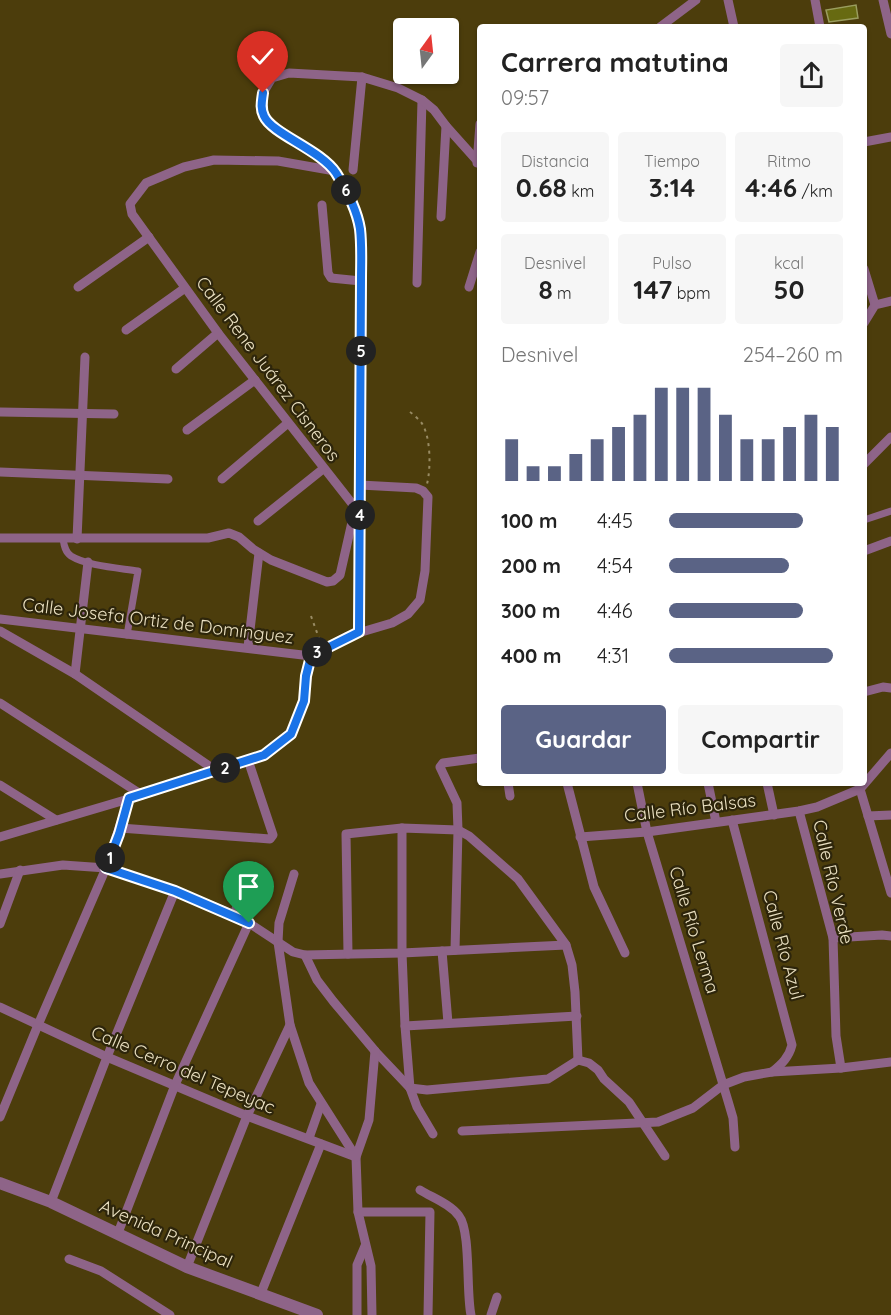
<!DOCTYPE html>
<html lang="es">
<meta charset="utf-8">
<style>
:root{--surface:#fff;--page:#f6f6f6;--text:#222;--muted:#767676;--accent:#5a6385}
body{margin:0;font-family:Quicksand,sans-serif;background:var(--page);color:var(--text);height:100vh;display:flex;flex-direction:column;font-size:22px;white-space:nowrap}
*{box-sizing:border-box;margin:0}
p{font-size:20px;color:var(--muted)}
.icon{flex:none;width:33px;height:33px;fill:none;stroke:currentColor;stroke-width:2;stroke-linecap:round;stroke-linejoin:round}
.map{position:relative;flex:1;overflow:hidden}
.sheet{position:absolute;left:477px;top:24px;width:390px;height:762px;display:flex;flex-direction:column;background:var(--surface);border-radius:6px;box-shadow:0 2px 4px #0004}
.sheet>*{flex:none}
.needle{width:39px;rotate:15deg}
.tools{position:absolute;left:393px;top:18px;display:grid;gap:12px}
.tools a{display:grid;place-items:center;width:66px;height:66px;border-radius:6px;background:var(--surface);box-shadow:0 2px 4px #0004;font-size:30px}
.pin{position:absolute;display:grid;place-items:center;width:51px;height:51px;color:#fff;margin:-62px -26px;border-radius:50% 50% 50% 0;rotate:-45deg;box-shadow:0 0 6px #0007}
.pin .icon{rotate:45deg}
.km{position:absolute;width:30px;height:30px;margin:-15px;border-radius:50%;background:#222;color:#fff;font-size:16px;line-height:30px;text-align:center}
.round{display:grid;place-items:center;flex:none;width:63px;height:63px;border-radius:6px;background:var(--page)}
.overview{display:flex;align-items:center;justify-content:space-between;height:102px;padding:0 24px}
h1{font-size:27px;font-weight:700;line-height:45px}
.stats{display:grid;grid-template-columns:repeat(3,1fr);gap:9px;height:102px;padding:6px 24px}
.stats div{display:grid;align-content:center;border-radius:6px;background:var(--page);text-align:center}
.stats b{font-size:26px;font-weight:700}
.stats small{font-size:16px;font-weight:400}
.stats p{font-size:16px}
.chart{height:168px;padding:12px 24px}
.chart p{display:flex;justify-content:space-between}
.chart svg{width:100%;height:108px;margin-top:6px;stroke:var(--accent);stroke-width:6}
.button{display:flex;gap:12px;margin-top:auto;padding:12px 24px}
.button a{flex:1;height:69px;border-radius:6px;background:var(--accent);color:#fff;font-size:24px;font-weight:700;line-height:69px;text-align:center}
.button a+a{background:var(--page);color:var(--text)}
ul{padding:0 24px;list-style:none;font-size:20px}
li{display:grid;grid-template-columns:96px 72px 1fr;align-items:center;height:45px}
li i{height:15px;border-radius:8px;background:var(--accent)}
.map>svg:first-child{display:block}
.building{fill:#676a11;stroke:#9a9d5f;stroke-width:1.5}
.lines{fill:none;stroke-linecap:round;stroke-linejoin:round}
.path{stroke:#988b63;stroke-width:2;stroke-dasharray:3 4.5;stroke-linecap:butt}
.pedestrian{stroke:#8e6488;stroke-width:7}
.minor{stroke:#8e6488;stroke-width:9}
.tertiary{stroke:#8e6488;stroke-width:12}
.route-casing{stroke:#fff;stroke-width:12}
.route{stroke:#1a73e8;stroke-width:8}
.labels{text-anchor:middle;stroke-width:4.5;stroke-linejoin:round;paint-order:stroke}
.street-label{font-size:18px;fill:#ebe1c2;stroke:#2d250b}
</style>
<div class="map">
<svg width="891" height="1315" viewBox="0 0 891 1315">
<rect width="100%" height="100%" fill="#4c3d0c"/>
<polygon class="building" points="856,5 858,18 829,22 826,10"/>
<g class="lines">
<g class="path">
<path d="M410,412C414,415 418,419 421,422C431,436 431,468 427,484"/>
<polyline points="311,616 320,641"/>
</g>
<g class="pedestrian">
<polyline points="864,520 891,511"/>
<path d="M63,539C64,545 65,552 71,556C87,566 119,568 138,571L127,635"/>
</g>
<g class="minor">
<polyline points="728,0 734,27"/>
<polyline points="815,0 820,27"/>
<polyline points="883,0 891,34"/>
<polyline points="660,27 696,0"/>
<polyline points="864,142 891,137"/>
<polyline points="477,163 480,124"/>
<polyline points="353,170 362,77"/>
<polyline points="335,171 278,161 214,160 184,167 146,183 130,204 132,214 218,333 361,515"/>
<polyline points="322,205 328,273 331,278 361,281"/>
<polyline points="441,217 446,126"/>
<polyline points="864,269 875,305"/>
<polyline points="417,283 422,100"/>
<polyline points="78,287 149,237"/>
<polyline points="469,287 480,252"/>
<polyline points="864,323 875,305 891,301"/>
<polyline points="126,330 185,288"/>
<polyline points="176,369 218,333"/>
<polyline points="0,412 114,414"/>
<polyline points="187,430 255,380"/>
<polyline points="864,464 891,437"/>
<polyline points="0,472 168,479"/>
<polyline points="222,479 288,423"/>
<polyline points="258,521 323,469"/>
<polyline points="0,538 208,538 229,533 239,537 253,549 271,560 327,582 333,581 340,575 355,509"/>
<polyline points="77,539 85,357"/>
<polyline points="864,551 891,541"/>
<polyline points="0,619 311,656"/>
<polyline points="0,631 75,674 215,770"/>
<polyline points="359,632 361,281 360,228 354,210 335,171 313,151 280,131 265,119 261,108 263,93 272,78 289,73 362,77 398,88 422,100 434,110 446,126 480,164"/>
<polyline points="248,647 259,553"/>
<polyline points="75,674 88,562"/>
<polyline points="864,692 883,687 891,688"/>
<polyline points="0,703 142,795"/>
<polyline points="508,783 510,796"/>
<polyline points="567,783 594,887 625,953"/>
<polyline points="637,783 647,832 728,1101 733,1118 735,1147"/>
<polyline points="708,783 716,822"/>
<polyline points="767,783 774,815"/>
<polyline points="0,785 56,820"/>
<polyline points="860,789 891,893"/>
<polyline points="799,811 833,938 836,1036 841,1068"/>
<polyline points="868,816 891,815"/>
<path d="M732,820L792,1045C789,1057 782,1064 772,1072"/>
<polyline points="120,828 270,839 273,835 248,760"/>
<polyline points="402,828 402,953 405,1026 410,1088 417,1107 433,1134"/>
<polyline points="0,837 142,795 264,755 291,734 304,701 307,677 311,656 348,636 392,623 408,614 420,600 425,571 428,497 423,491 416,488 360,485"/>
<polyline points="580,837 647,832 799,811 817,807 860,789 891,753"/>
<polyline points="0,874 63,865 106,868 175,891 234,915 249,923 293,952 305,955 402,953 566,945"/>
<polyline points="294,874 279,923 278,942 290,1025 309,1083 356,1157 358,1212 371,1266 372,1315"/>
<polyline points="234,915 248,874"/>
<polyline points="0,924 20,870"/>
<polyline points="833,938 882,935 891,936"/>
<polyline points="455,950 458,830 457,803 440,767 443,763 480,758"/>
<polyline points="442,951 448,1023"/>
<polyline points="348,954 346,834 402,828 458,830 469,836 518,879 566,945 572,965 575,992 578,1060"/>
<polyline points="305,955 317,980 333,1001 375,1051 410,1088"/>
<polyline points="0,1007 107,1057 247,1116 356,1157 369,1120 375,1051"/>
<polyline points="405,1026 577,1016"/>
<polyline points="578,1060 589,1063 598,1070 604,1079 629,1102 665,1156"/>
<polyline points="410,1088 427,1090 548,1079 578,1060"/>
<polyline points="0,1117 38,1025 106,868 129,798"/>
<polyline points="462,1131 658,1122 693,1108 723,1085 744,1077 772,1072 841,1068 891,1062"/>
<polyline points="309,1138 321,1104"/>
<path d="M420,1190C433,1198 450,1204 459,1216C471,1231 466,1293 471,1315"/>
<polyline points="51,1202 107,1057 175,891"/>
<polyline points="358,1212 430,1212 428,1315"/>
<polyline points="118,1233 175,1085 249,923"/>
<polyline points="69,1259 101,1271 170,1315"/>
<polyline points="187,1267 247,1116 290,1025"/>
<polyline points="261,1293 321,1144"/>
<polyline points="357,1315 357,1265 365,1246"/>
<polyline points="491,1315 497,1297"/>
</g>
<polyline class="tertiary" points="0,1183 51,1202 187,1267 317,1315"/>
</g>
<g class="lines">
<g class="route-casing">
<path id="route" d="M249,923L175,891L106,868L119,834L129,798L264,755L291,734L304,701L306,676L311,656L359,632L361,280C361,264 362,246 360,229C357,210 346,189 336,173C321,150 272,134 264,116C260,108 262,101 263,93"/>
</g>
<use href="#route" class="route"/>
</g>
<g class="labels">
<g class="street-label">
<text transform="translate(268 369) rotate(53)" y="6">Calle Rene Juárez Cisneros</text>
<text transform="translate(158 621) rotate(7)" y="6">Calle Josefa Ortiz de Domínguez</text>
<text transform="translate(690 808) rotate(-7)" y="6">Calle Río Balsas</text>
<text transform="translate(833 882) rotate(77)" y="6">Calle Río Verde</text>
<text transform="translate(694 930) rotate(73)" y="6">Calle Río Lerma</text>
<text transform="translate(783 945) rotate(75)" y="6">Calle Río Azul</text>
<text transform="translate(183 1070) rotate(23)" y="6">Calle Cerro del Tepeyac</text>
<text transform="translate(166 1234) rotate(24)" y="6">Avenida Principal</text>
</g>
</g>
</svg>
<div class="tools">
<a><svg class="needle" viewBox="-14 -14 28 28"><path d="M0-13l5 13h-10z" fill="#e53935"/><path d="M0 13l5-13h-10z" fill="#767676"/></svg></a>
</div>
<div class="pin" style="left:249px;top:923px;background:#1e9e55"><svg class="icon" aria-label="arrive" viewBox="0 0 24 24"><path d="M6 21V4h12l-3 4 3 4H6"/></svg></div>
<div class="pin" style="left:263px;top:93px;background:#d93025"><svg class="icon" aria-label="check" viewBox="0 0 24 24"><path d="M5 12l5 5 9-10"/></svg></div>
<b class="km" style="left:110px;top:858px">1</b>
<b class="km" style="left:225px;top:768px">2</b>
<b class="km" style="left:317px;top:652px">3</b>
<b class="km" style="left:360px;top:515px">4</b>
<b class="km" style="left:361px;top:351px">5</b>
<b class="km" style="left:346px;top:190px">6</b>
<section class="sheet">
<div class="overview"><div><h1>Carrera matutina</h1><p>09:57</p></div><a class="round"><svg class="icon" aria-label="share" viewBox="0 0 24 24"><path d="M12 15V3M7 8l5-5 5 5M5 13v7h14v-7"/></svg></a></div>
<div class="stats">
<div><p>Distancia</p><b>0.68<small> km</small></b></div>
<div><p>Tiempo</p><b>3:14</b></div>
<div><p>Ritmo</p><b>4:46<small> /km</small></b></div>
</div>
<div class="stats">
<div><p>Desnivel</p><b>8<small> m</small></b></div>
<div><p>Pulso</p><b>147<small> bpm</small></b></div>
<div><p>kcal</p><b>50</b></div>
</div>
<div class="chart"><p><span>Desnivel</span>254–260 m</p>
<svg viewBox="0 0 160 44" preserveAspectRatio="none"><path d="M5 44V27M15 44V38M25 44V38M35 44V33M45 44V27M55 44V22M65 44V17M75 44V6M85 44V6M95 44V6M105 44V17M115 44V27M125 44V27M135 44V22M145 44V17M155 44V22"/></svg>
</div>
<ul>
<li><b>100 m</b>4:45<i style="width:77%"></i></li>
<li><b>200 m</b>4:54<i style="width:69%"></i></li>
<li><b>300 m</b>4:46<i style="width:77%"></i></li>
<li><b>400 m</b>4:31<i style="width:94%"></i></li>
</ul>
<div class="button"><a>Guardar</a><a>Compartir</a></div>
</section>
</div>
